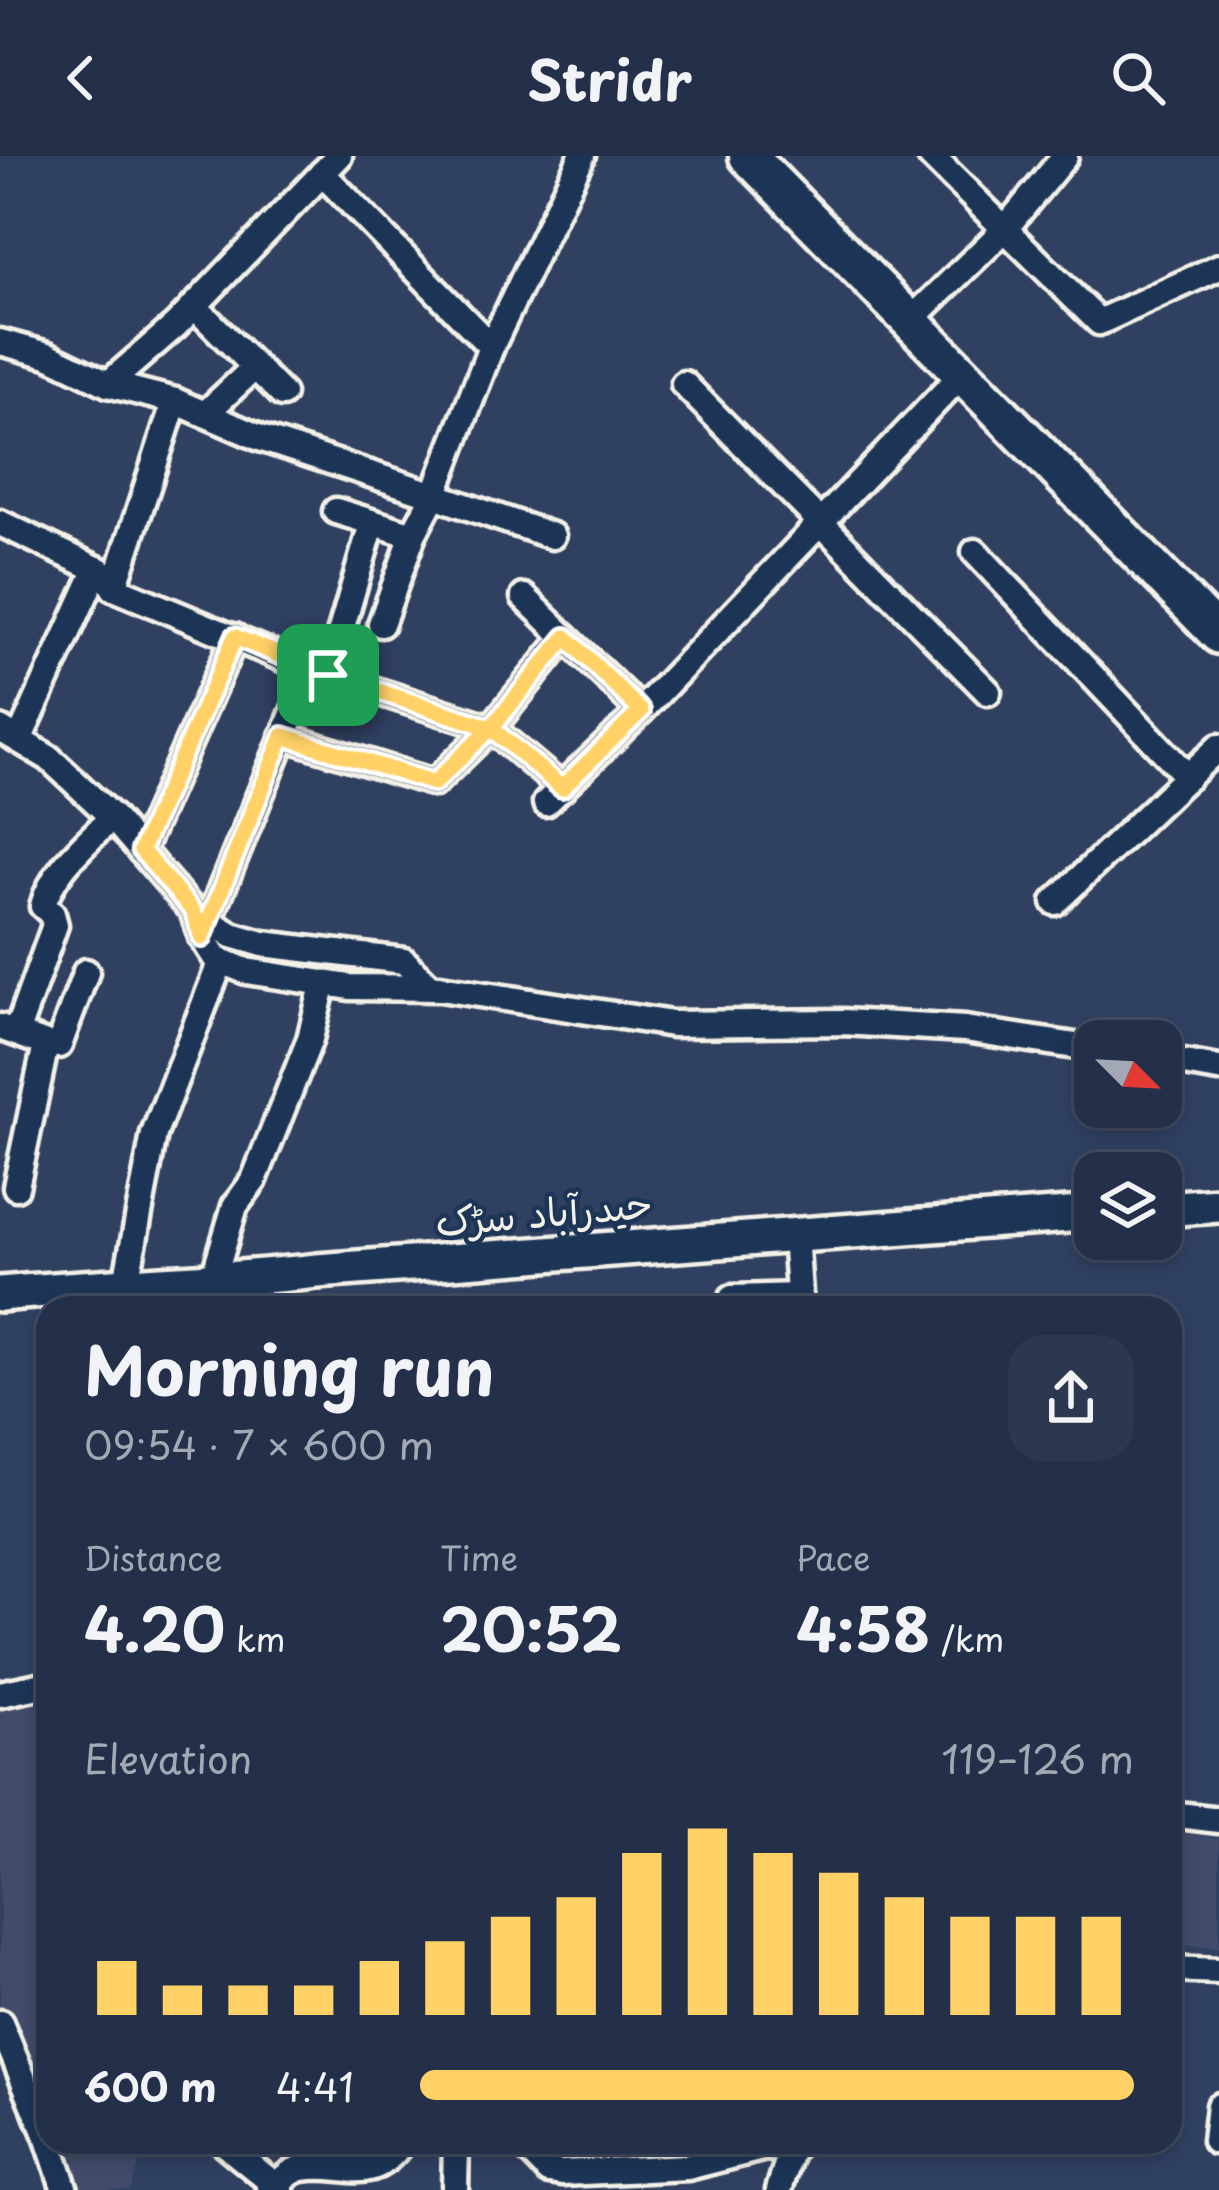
<!DOCTYPE html>
<meta charset="utf-8">
<style>
:root{--surface:#243049;--page:#2c3850;--text:#f1f3f6;--muted:#a3a9b4;--line:#414b61;--accent:#ffd166}
body{margin:0;font-family:"Playpen Sans","Playpen Sans Arabic",sans-serif;background:var(--page);color:var(--text);height:100vh;display:flex;flex-direction:column;font-size:45px;white-space:nowrap}
*{box-sizing:border-box;margin:0}
p{font-size:39px;color:var(--muted)}
.icon{flex:none;width:66px;height:66px;fill:none;stroke:currentColor;stroke-width:2;stroke-linecap:round;stroke-linejoin:round}
.map{position:relative;flex:1;overflow:hidden}
.panel{position:absolute;left:36px;top:1140px;width:1146px;height:858px;display:flex;flex-direction:column;background:var(--surface);border-radius:36px;box-shadow:0 6px 18px #0003,0 0 0 3px var(--line)}
.panel>*{flex:none}
.needle{width:78px;rotate:114deg}
.fabs{position:absolute;left:1074px;top:864px;display:grid;gap:24px}
.fabs a{display:grid;place-items:center;width:108px;height:108px;border-radius:24px;background:var(--surface);box-shadow:0 6px 18px #0003,0 0 0 3px var(--line);font-size:60px}
.pin{position:absolute;display:grid;place-items:center;width:102px;height:102px;color:#fff;margin:-51px;border-radius:24px;box-shadow:0 6px 18px #0006}
.round{display:grid;place-items:center;flex:none;width:126px;height:126px;border-radius:36px;background:var(--page)}
.overview{display:flex;align-items:center;justify-content:space-between;height:204px;padding:0 48px}
h1{font-size:66px;font-weight:700;line-height:90px}
.stats{display:grid;grid-template-columns:repeat(3,1fr);gap:18px;height:204px;padding:12px 48px}
.stats div{display:grid;align-content:center}
.stats b{font-size:60px;font-weight:700}
.stats small{font-size:33px;font-weight:400}
.stats p{font-size:33px}
.chart{height:336px;padding:24px 48px}
.chart p{display:flex;justify-content:space-between}
.chart svg{width:100%;height:216px;margin-top:12px;stroke:var(--accent);stroke-width:6}
ul{padding:0 48px;list-style:none;font-size:39px}
li{display:grid;grid-template-columns:192px 144px 1fr;align-items:center;height:90px}
li i{height:30px;border-radius:15px;background:var(--accent)}
header{display:flex;justify-content:space-between;align-items:center;height:156px;padding:0 48px;background:var(--surface);font-size:54px;font-weight:700}
.map>svg:first-child{display:block}
.built{fill:#424b6b}
.lines{fill:none;stroke-linecap:round;stroke-linejoin:round}
.minor-casing{stroke:#f4f1e8;stroke-width:33}
.major-casing{stroke:#f4f1e8;stroke-width:42}
.highway-casing{stroke:#f4f1e8;stroke-width:45}
.minor{stroke:#1d3557;stroke-width:24}
.major{stroke:#1d3557;stroke-width:33}
.highway{stroke:#1d3557;stroke-width:36}
.route-casing{stroke:#fff;stroke-width:24}
.route{stroke:#ffd166;stroke-width:15}
.labels{text-anchor:middle;stroke-width:9;stroke-linejoin:round;paint-order:stroke}
.street-label{font-size:39px;fill:#f4f1e8;stroke:#1d3557}
</style>
<header><svg class="icon" aria-label="back" viewBox="0 0 24 24"><path d="M15 5l-7 7 7 7"/></svg>Stridr<svg class="icon" aria-label="search" viewBox="0 0 24 24"><circle cx="10" cy="10" r="6"/><path d="M15 15l6 6"/></svg></header>
<div class="map">
<svg width="1219" height="2034" viewBox="0 0 1219 2034">
<rect width="100%" height="100%" fill="#304061"/>
<filter id="ink" filterUnits="userSpaceOnUse"><feTurbulence type="fractalNoise" baseFrequency=".00833" numOctaves="2"/><feDisplacementMap in="SourceGraphic" scale="24" xChannelSelector="R" yChannelSelector="G"/><feConvolveMatrix kernelMatrix="1 2 1 2 8 2 1 2 1" color-interpolation-filters="sRGB"/></filter>
<g filter="url(#ink)">
<g class="built">
<polygon points="48,1533 48,1967 0,1851 0,1535"/>
<polygon points="1170,1675 1219,1683 1219,1792 1170,1787"/>
<polygon points="55,1986 147,1986 130,2034 72,2034"/>
</g>
<g class="lines">
<g class="minor-casing">
<g id="minor">
<polyline points="931,0 1099,166 1219,111"/>
<polyline points="322,17 491,191"/>
<polyline points="194,150 282,238"/>
<polyline points="911,164 1004,74 1065,0"/>
<polyline points="0,186 48,199 108,228 175,245 260,282 434,339 491,191 582,0"/>
<polyline points="108,228 176,169 339,0"/>
<polyline points="684,228 988,536"/>
<polyline points="205,258 255,211"/>
<polyline points="336,355 413,379"/>
<polyline points="0,367 103,416 114,432 311,514 491,572 562,632"/>
<polyline points="975,396 1188,621"/>
<polyline points="114,432 175,245"/>
<polyline points="524,441 641,555"/>
<polyline points="381,468 413,379 434,339 552,380"/>
<polyline points="328,519 372,368"/>
<polyline points="0,573 49,602 112,661 193,755 202,781 216,803 246,815 350,831 440,832 672,868 843,866 965,873 1095,893"/>
<polyline points="283,580 434,627 491,572 565,481"/>
<polyline points="19,584 97,413"/>
<polyline points="546,647 641,555 963,217"/>
<polyline points="141,695 235,481"/>
<polyline points="1055,746 1219,591"/>
<polyline points="195,757 232,779 263,788 404,805 430,831"/>
<polyline points="202,781 311,514"/>
<polyline points="0,871 46,888 59,889 86,816"/>
<path d="M17,875L55,769L52,758L43,750C52,714 87,687 112,661"/>
<polyline points="1161,903 1219,913"/>
<polyline points="16,1031 46,888"/>
<polyline points="795,1078 800,1152"/>
<polyline points="126,1127 154,978 221,805"/>
<polyline points="212,1127 235,1050 254,1024 310,883 323,829"/>
<polyline points="732,1142 799,1140"/>
<polyline points="0,1538 48,1528"/>
<polyline points="1170,1658 1219,1664"/>
<polyline points="1170,1813 1219,1815"/>
<polyline points="0,1867 48,1983"/>
<polyline points="1215,1985 1219,1950"/>
<polyline points="49,1986 65,2034"/>
<polyline points="222,1986 281,2034"/>
<polyline points="521,1986 549,2015 562,2017 688,2011 766,1991 791,1995"/>
<path d="M270,2034C280,2026 290,2014 303,2012C346,2005 371,2031 402,1986"/>
<polyline points="455,2034 456,1986"/>
<polyline points="779,2034 791,1995 799,1986"/>
</g>
</g>
<g class="major-casing">
<g id="major">
<polyline points="1161,1053 1219,1049"/>
<path d="M0,1138C106,1128 211,1127 317,1115L1095,1057"/>
</g>
</g>
<g class="highway-casing">
<polyline id="highway" points="748,0 1219,479"/>
</g>
<use href="#minor" class="minor"/>
<use href="#major" class="major"/>
<use href="#highway" class="highway"/>
</g>
</g>
<g class="lines" filter="url(#ink)">
<g class="route-casing">
<polyline id="route" points="328,519 235,481 141,694 193,755 202,782 283,580 434,627 491,572 562,632 641,555 566,481 491,572 328,519"/>
</g>
<use href="#route" class="route"/>
</g>
<g class="labels">
<g class="street-label">
<text transform="translate(544 1057) rotate(-5)" y="14">حیدرآباد سڑک</text>
</g>
</g>
</svg>
<div class="fabs">
<a><svg class="needle" viewBox="-14 -14 28 28"><path d="M0-13l5 13h-10z" fill="#e53935"/><path d="M0 13l5-13h-10z" fill="#a3a9b4"/></svg></a>
<a><svg class="icon" aria-label="layers" viewBox="0 0 24 24"><path d="M12 4l9 5-9 5-9-5zM3 14l9 5 9-5"/></svg></a>
</div>
<div class="pin" style="left:328px;top:519px;background:#1e9e55"><svg class="icon" aria-label="arrive" viewBox="0 0 24 24"><path d="M6 21V4h12l-3 4 3 4H6"/></svg></div>
<section class="panel">
<div class="overview"><div><h1>Morning run</h1><p>09:54 · 7 × 600 m</p></div><a class="round"><svg class="icon" aria-label="share" viewBox="0 0 24 24"><path d="M12 15V3M7 8l5-5 5 5M5 13v7h14v-7"/></svg></a></div>
<div class="stats">
<div><p>Distance</p><b>4.20<small> km</small></b></div>
<div><p>Time</p><b>20:52</b></div>
<div><p>Pace</p><b>4:58<small> /km</small></b></div>
</div>
<div class="chart"><p><span>Elevation</span>119–126 m</p>
<svg viewBox="0 0 160 44" preserveAspectRatio="none"><path d="M5 44V33M15 44V38M25 44V38M35 44V38M45 44V33M55 44V29M65 44V24M75 44V20M85 44V11M95 44V6M105 44V11M115 44V15M125 44V20M135 44V24M145 44V24M155 44V24"/></svg>
</div>
<ul>
<li><b>600 m</b>4:41<i style="width:100%"></i></li>
</ul>
</section>
</div>
